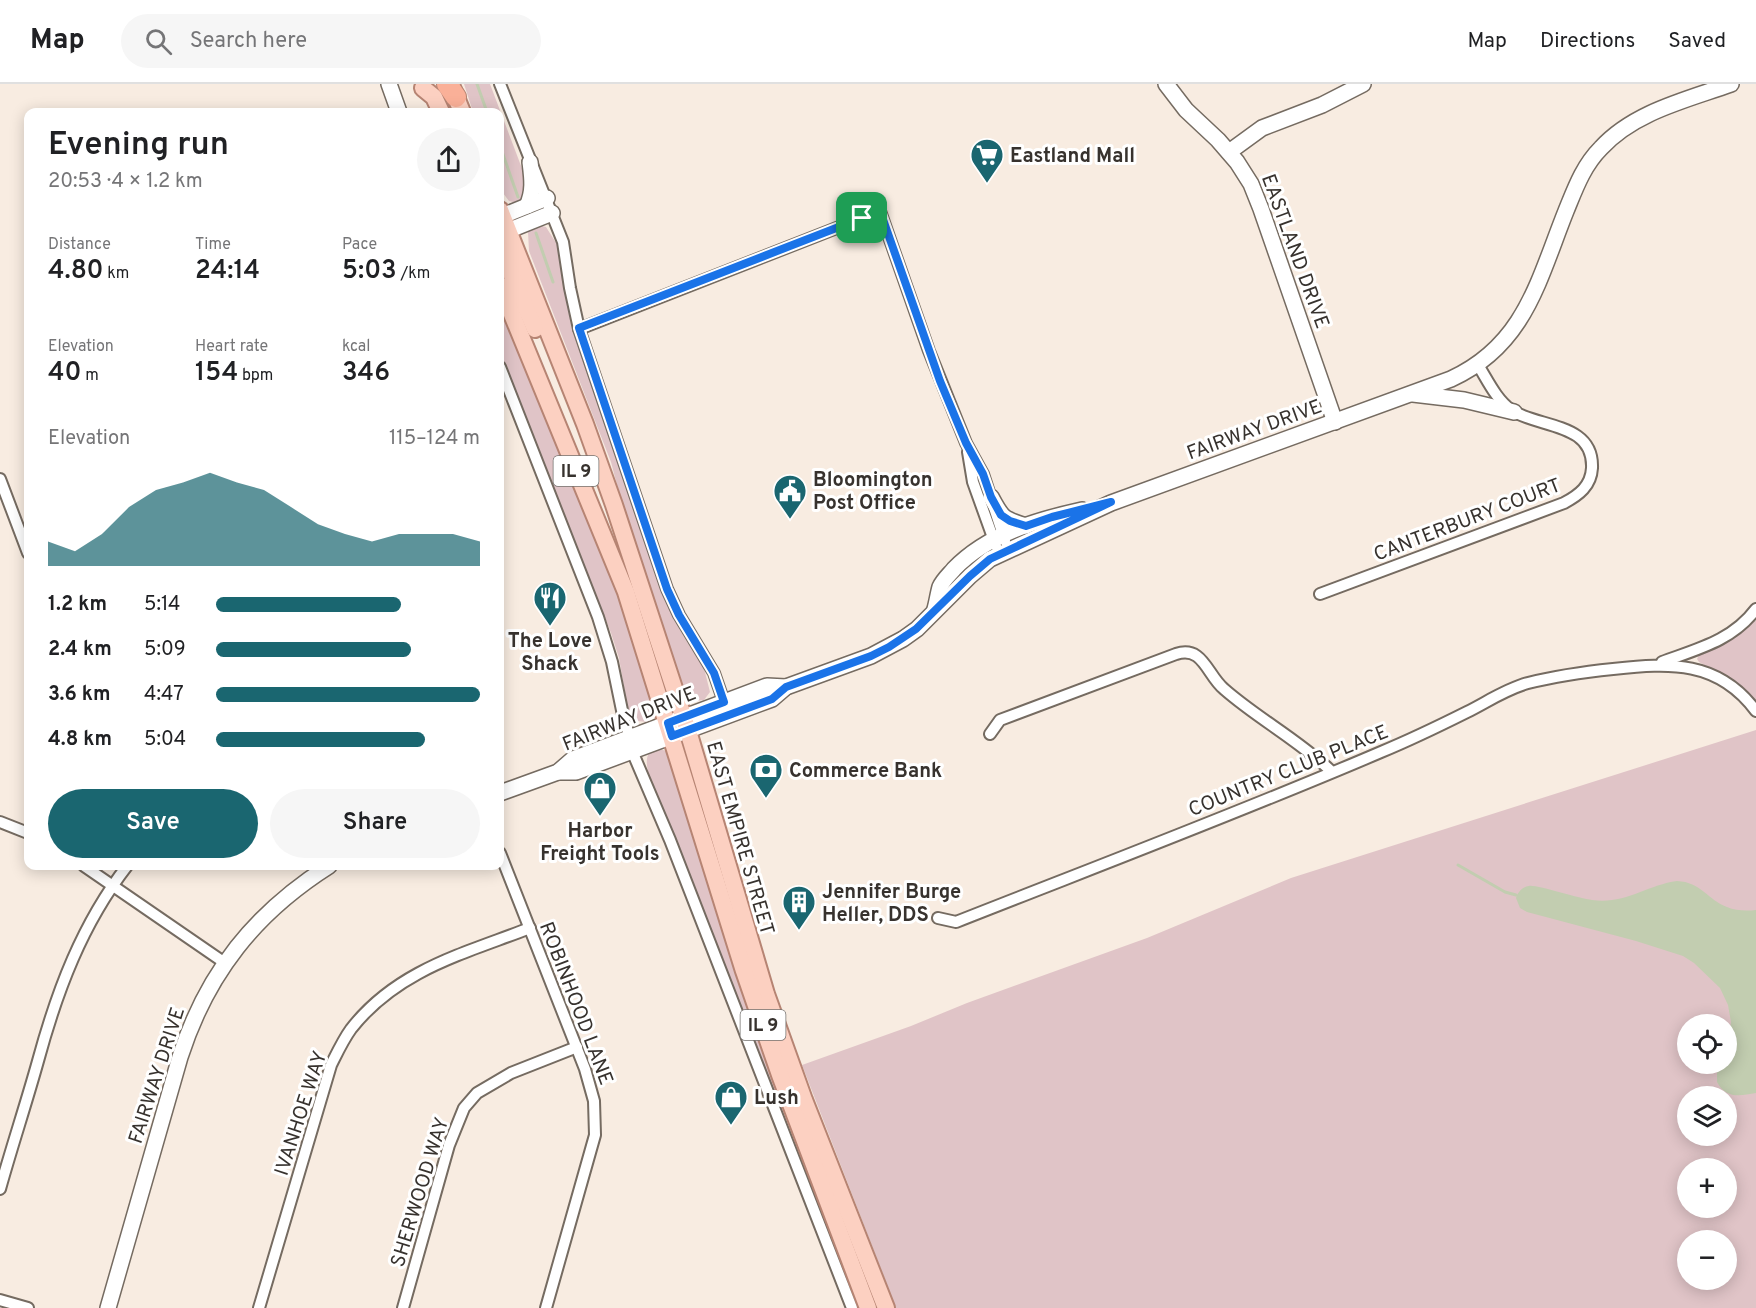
<!DOCTYPE html>
<meta charset="utf-8">
<style>
:root{--surface:#fff;--page:#f6f6f6;--text:#202124;--muted:#757577;--line:#e0e0e0;--accent:#1a6670}
body{margin:0;font-family:Overpass,sans-serif;background:var(--page);color:var(--text);height:100vh;display:flex;flex-direction:column;font-size:22px;white-space:nowrap}
*{box-sizing:border-box;margin:0}
p{font-size:20px;color:var(--muted)}
.icon{flex:none;width:33px;height:33px;fill:none;stroke:currentColor;stroke-width:2;stroke-linecap:round;stroke-linejoin:round}
.map{position:relative;flex:1;overflow:hidden}
.details{position:absolute;left:24px;top:24px;width:480px;height:762px;display:flex;flex-direction:column;background:var(--surface);border-radius:12px;box-shadow:0 3px 15px #0003}
.details>*{flex:none}
.fabs{position:absolute;left:1677px;top:930px;display:grid;gap:12px}
.fabs a{display:grid;place-items:center;width:60px;height:60px;border-radius:50%;background:var(--surface);box-shadow:0 3px 15px #0003;font-size:30px}
.pin{position:absolute;display:grid;place-items:center;width:51px;height:51px;color:#fff;margin:-26px;border-radius:12px;box-shadow:0 3px 9px #0006}
.round{display:grid;place-items:center;flex:none;width:63px;height:63px;border-radius:32px;background:var(--page)}
.summary{display:flex;align-items:center;justify-content:space-between;height:102px;padding:0 24px}
h1{font-size:33px;font-weight:600;line-height:45px}
.figures{display:grid;grid-template-columns:repeat(3,1fr);gap:9px;height:102px;padding:6px 24px}
.figures div{display:grid;align-content:center}
.figures b{font-size:26px;font-weight:600}
.figures small{font-size:16px;font-weight:400}
.figures p{font-size:16px}
.chart{height:168px;padding:12px 24px}
.chart p{display:flex;justify-content:space-between}
.chart svg{width:100%;height:108px;margin-top:6px;fill:var(--accent);opacity:.7}
.button{display:flex;gap:12px;margin-top:auto;padding:12px 24px}
.button a{flex:1;height:69px;border-radius:36px;background:var(--accent);color:#fff;font-size:24px;font-weight:600;line-height:69px;text-align:center}
.button a+a{background:var(--page);color:var(--text)}
ul{padding:0 24px;list-style:none;font-size:20px}
li{display:grid;grid-template-columns:96px 72px 1fr;align-items:center;height:45px}
li i{height:15px;border-radius:8px;background:var(--accent)}
header{display:flex;align-items:center;gap:36px;box-sizing:border-box;height:84px;padding:0 30px;background:var(--surface);border-bottom:2px solid var(--line)}
header strong{font-size:28px}
nav{display:flex;gap:33px;margin-inline-start:auto;font-size:21px}
.search{width:420px;height:54px;background:var(--page);display:flex;align-items:center;gap:15px;box-sizing:border-box;padding:0 21px;border-radius:33px;color:var(--muted);font-size:22px}
.map>svg:first-child{display:block}
.green{fill:#e0c4c7;fill-rule:evenodd}
.water{fill:#c2cdb0}
.lines{fill:none;stroke-linecap:round;stroke-linejoin:round}
.stream{stroke:#c2cdb0;stroke-width:3}
.street-casing{stroke:#756b61;stroke-width:14}
.secondary-casing{stroke:#756b61;stroke-width:18}
.primary-casing{stroke:#b68473;stroke-width:20}
.highway-casing{stroke:#b68473;stroke-width:22}
.street{stroke:#fff;stroke-width:10}
.secondary{stroke:#fff;stroke-width:15}
.primary{stroke:#fcd0c1;stroke-width:16}
.highway{stroke:#fab098;stroke-width:20}
.route-casing{stroke:#fff;stroke-width:12}
.route{stroke:#1a73e8;stroke-width:8}
.labels{text-anchor:middle;stroke-width:6;stroke-linejoin:round;paint-order:stroke}
.shield{fill:#fff;stroke:#73706d;stroke-width:1.5}
.shield-label{font-size:18px;font-weight:bold;fill:#37322e}
.poi-label{font-size:20px;font-weight:bold;fill:#37322e;stroke:#fff;text-anchor:start}
.street-label{font-size:20px;fill:#37322e;stroke:#fff}
</style>
<header>
<strong>Map</strong>
<div class="search"><svg class="icon" aria-label="search" viewBox="0 0 24 24"><circle cx="10" cy="10" r="6"/><path d="M15 15l6 6"/></svg>Search here</div>
<nav><a>Map</a><a>Directions</a><a>Saved</a></nav>
</header>
<div class="map">
<svg width="1756" height="1224" viewBox="0 0 1756 1224">
<rect width="100%" height="100%" fill="#f8ece1"/>
<g class="green">
<polygon points="464,0 490,0 526,95 526,114 517,119 509,117 500,105 500,28 473,28"/>
<polygon points="538,141 546,143 558,162 563,196 572,245 661,503 680,546 704,584 710,608 704,616 694,617 687,613 682,602 623,424 611,378 529,167 528,148"/>
<polygon points="500,220 621,515 655,629 648,638 637,637 632,632 627,621 619,574 611,549 500,267"/>
<path d="M1754,537H1756V616L1732,596L1699,578L1697,575L1699,571C1721,560 1735,554 1754,537Z"/>
<path d="M1756,646V1224H896L802,981L911,942L967,919L1147,854L1291,794ZM1688,940H1726V980H1688ZM1688,1012H1726V1052H1688ZM1688,1084H1726V1124H1688ZM1688,1156H1726V1196H1688Z"/>
<path d="M659,665L667,667L669,670L861,1224H858L668,737C663,724 638,680 650,668C652,667 656,666 659,665Z"/>
</g>
<path class="water" d="M1677,797C1701,798 1708,816 1727,823C1736,827 1747,827 1756,826V1009C1740,1012 1726,1015 1717,998V989L1722,980H1726L1731,938L1728,921L1720,904L1694,879L1683,872L1636,857L1527,828L1520,824L1516,814C1518,808 1522,803 1529,802C1535,800 1580,815 1592,816C1624,821 1647,801 1677,797Z"/>
<g class="lines">
<g class="stream">
<polyline points="477,0 487,28"/>
<polyline points="500,62 518,113"/>
<polyline points="536,149 553,198"/>
<polyline points="1458,781 1505,808 1516,811"/>
</g>
<g class="street-casing">
<g id="street">
<polyline points="500,0 563,158 570,204 579,245 667,505 679,531 714,589 724,618"/>
<polyline points="579,245 880,127 929,267 966,359 983,390 1005,457"/>
<polyline points="500,283 598,533 612,578 624,636 630,653"/>
<polyline points="968,368 973,398 996,462"/>
<polyline points="0,395 28,469"/>
<path d="M1320,510L1564,419C1579,411 1591,402 1592,384C1594,338 1538,344 1511,326C1496,315 1488,297 1478,281"/>
<path d="M1662,578C1697,565 1732,557 1756,525"/>
<path d="M990,650L1000,636L1176,570C1203,561 1207,591 1224,605C1258,635 1299,656 1332,688"/>
<polyline points="632,667 670,756 852,1224"/>
<polyline points="0,738 28,749"/>
<polyline points="500,769 585,985 594,1017 595,1051 546,1224"/>
<polyline points="84,782 225,879"/>
<path d="M938,834L956,838C1098,782 1241,728 1381,668C1410,656 1439,642 1467,628C1487,618 1506,605 1528,599C1556,592 1584,588 1613,585C1670,579 1718,576 1756,627"/>
<path d="M0,1105C12,1062 26,1020 38,977C57,907 82,840 127,782"/>
<polyline points="0,1216 28,1224"/>
<path d="M259,1224L331,981C337,969 343,956 351,945C397,886 463,870 530,844"/>
<polyline points="403,1224 449,1061 464,1024 477,1009 511,989 577,963"/>
</g>
</g>
<g class="secondary-casing">
<g id="secondary">
<polyline points="389,0 399,28"/>
<polyline points="1166,0 1186,26 1218,56 1237,78 1251,100 1261,125 1335,338"/>
<polyline points="1229,68 1262,44 1322,21 1363,0"/>
<path d="M527,122C534,107 532,94 530,78"/>
<polyline points="500,133 547,114"/>
<polyline points="500,150 552,129"/>
<polyline points="1413,310 1464,316 1514,328"/>
<path d="M991,413C1002,434 1003,435 1026,442"/>
<path d="M935,525C937,518 938,510 940,503C943,496 950,490 954,485C988,450 1037,436 1082,426"/>
<path d="M558,688H576L772,615L786,603L871,572L903,555L917,545L970,492L990,475L1111,419L1451,295C1525,261 1538,197 1566,127C1575,105 1583,82 1601,64C1634,28 1686,16 1731,0"/>
<polyline points="500,709 558,688 573,675 767,602 786,603"/>
<path d="M108,1224L180,973C207,889 255,829 329,782"/>
</g>
</g>
<g class="primary-casing">
<g id="primary">
<polyline points="451,1 462,28"/>
<polyline points="423,4 434,13 441,28"/>
<polyline points="500,126 585,340 614,421 688,647 766,910 804,1016 886,1224"/>
<polyline points="500,164 535,245"/>
<polyline points="500,201 626,508 744,887 780,991 868,1224"/>
</g>
</g>
<g class="highway-casing">
<polyline id="highway" points="447,0 456,13"/>
</g>
<use href="#street" class="street"/>
<use href="#secondary" class="secondary"/>
<use href="#primary" class="primary"/>
<use href="#highway" class="highway"/>
</g>
<g class="lines">
<g class="route-casing">
<polygon id="route" points="880,127 940,297 966,359 983,390 991,413 1001,431 1010,437 1026,442 1052,433 1111,418 990,475 970,492 916,545 889,563 871,572 786,603 772,615 672,652 668,639 724,618 714,589 679,531 667,505 579,244"/>
</g>
<use href="#route" class="route"/>
</g>
<defs>
<g id="supermarket-pin" transform="scale(1.725)"><path d="M0 17L-7.5 6A9.5 9.5 0 1 1 7.5 6Z" fill="#1a6670" stroke="#fff"/><path d="M-6-5.5h2.5l.6 2H6L4.5 2H-2.5L-4.4-4H-6ZM-1.5 3.2a1.3 1.3 0 1 0 .1 0ZM3 3.2a1.3 1.3 0 1 0 .1 0Z" fill="#fff"/></g>
<g id="civic-pin" transform="scale(1.725)"><path d="M0 17L-7.5 6A9.5 9.5 0 1 1 7.5 6Z" fill="#1a6670" stroke="#fff"/><path d="M-.6-6.5H3V-4.5H.6V-3L4-1V1h2V6H-6V1h2V-1L-.6-3ZM-1.2 2.5V6h2.4V2.5Z" fill="#fff"/></g>
<g id="restaurant-pin" transform="scale(1.725)"><path d="M0 17L-7.5 6A9.5 9.5 0 1 1 7.5 6Z" fill="#1a6670" stroke="#fff"/><path d="M-5-6h1v4h1v-4h1v4h1v-4h1v5L-1.5 .5V6h-2V.5L-5-1ZM5-6V6H3V1.5H1.5Q1.5-4 5-6Z" fill="#fff"/></g>
<g id="bank-pin" transform="scale(1.725)"><path d="M0 17L-7.5 6A9.5 9.5 0 1 1 7.5 6Z" fill="#1a6670" stroke="#fff"/><path d="M-6-4H6V4H-6ZM0-2.3a2.3 2.3 0 1 0 0 4.6a2.3 2.3 0 1 0 0-4.6Z" fill="#fff"/></g>
<g id="shop-pin" transform="scale(1.725)"><path d="M0 17L-7.5 6A9.5 9.5 0 1 1 7.5 6Z" fill="#1a6670" stroke="#fff"/><path d="M-5-2.5h2.3a2.7 3.5 0 0 1 5.4 0H5L5.5 6h-11ZM-1.5-2.5h3a1.5 2.3 0 0 0-3 0Z" fill="#fff"/></g>
<g id="building-pin" transform="scale(1.725)"><path d="M0 17L-7.5 6A9.5 9.5 0 1 1 7.5 6Z" fill="#1a6670" stroke="#fff"/><path d="M-4-6H4V6H1V3H-1V6H-4ZM-2.5-4.3h1.7v1.8h-1.7ZM.8-4.3h1.7v1.8H.8ZM-2.5-1h1.7V.8h-1.7ZM.8-1h1.7V.8H.8Z" fill="#fff"/></g>
</defs>
<g fill-rule="evenodd">
<use href="#supermarket-pin" x="987" y="71"/>
<use href="#civic-pin" x="790" y="407"/>
<use href="#restaurant-pin" x="550" y="514"/>
<use href="#bank-pin" x="766" y="686"/>
<use href="#shop-pin" x="600" y="704"/>
<use href="#building-pin" x="799" y="818"/>
<use href="#shop-pin" x="731" y="1013"/>
</g>
<g class="labels">
<g class="shield">
<rect x="553.5" y="372" width="45" height="30" rx="4.5"/>
<rect x="740.5" y="926" width="45" height="30" rx="4.5"/>
</g>
<g class="shield-label">
<text x="576" y="393">IL 9</text>
<text x="763" y="947">IL 9</text>
</g>
<g class="poi-label">
<text x="1010" y="78">Eastland Mall</text>
<text x="813" y="402">Bloomington<tspan x="813" dy="23">Post Office</tspan></text>
<text x="550" y="563" text-anchor="middle">The Love<tspan x="550" dy="23">Shack</tspan></text>
<text x="789" y="693">Commerce Bank</text>
<text x="600" y="753" text-anchor="middle">Harbor<tspan x="600" dy="23">Freight Tools</tspan></text>
<text x="822" y="814">Jennifer Burge<tspan x="822" dy="23">Heller, DDS</tspan></text>
<text x="754" y="1020">Lush</text>
</g>
<g class="street-label">
<text transform="translate(1296 167) rotate(70)" y="7">EASTLAND DRIVE</text>
<text transform="translate(1254 345) rotate(-20)" y="7">FAIRWAY DRIVE</text>
<text transform="translate(1467 435) rotate(-21)" y="7">CANTERBURY COURT</text>
<text transform="translate(629 634) rotate(-22)" y="7">FAIRWAY DRIVE</text>
<text transform="translate(1288 686) rotate(-22)" y="7">COUNTRY CLUB PLACE</text>
<text transform="translate(741 754) rotate(74)" y="7">EAST EMPIRE STREET</text>
<text transform="translate(577 919) rotate(69)" y="7">ROBINHOOD LANE</text>
<text transform="translate(156 991) rotate(-72)" y="7">FAIRWAY DRIVE</text>
<text transform="translate(300 1029) rotate(-72)" y="7">IVANHOE WAY</text>
<text transform="translate(419 1108) rotate(-73)" y="7">SHERWOOD WAY</text>
</g>
</g>
</svg>
<div class="fabs">
<a><svg class="icon" aria-label="locate" viewBox="0 0 24 24"><circle cx="12" cy="12" r="6"/><path d="M12 2v4M12 18v4M2 12h4M18 12h4"/></svg></a>
<a><svg class="icon" aria-label="layers" viewBox="0 0 24 24"><path d="M12 4l9 5-9 5-9-5zM3 14l9 5 9-5"/></svg></a>
<a>+</a>
<a>−</a>
</div>
<div class="pin" style="left:862px;top:134px;background:#1e9e55"><svg class="icon" aria-label="arrive" viewBox="0 0 24 24"><path d="M6 21V4h12l-3 4 3 4H6"/></svg></div>
<section class="details">
<div class="summary"><div><h1>Evening run</h1><p>20:53 · 4 × 1.2 km</p></div><a class="round"><svg class="icon" aria-label="share" viewBox="0 0 24 24"><path d="M12 15V3M7 8l5-5 5 5M5 13v7h14v-7"/></svg></a></div>
<div class="figures">
<div><p>Distance</p><b>4.80<small> km</small></b></div>
<div><p>Time</p><b>24:14</b></div>
<div><p>Pace</p><b>5:03<small> /km</small></b></div>
</div>
<div class="figures">
<div><p>Elevation</p><b>40<small> m</small></b></div>
<div><p>Heart rate</p><b>154<small> bpm</small></b></div>
<div><p>kcal</p><b>346</b></div>
</div>
<div class="chart"><p><span>Elevation</span>115–124 m</p>
<svg viewBox="0 0 160 44" preserveAspectRatio="none"><path d="M0 44V34L10 38L20 31L30 20L40 13L50 10L60 6L70 10L80 13L90 20L100 27L110 31L120 34L130 31L140 31L150 31L160 34V44z"/></svg>
</div>
<ul>
<li><b>1.2 km</b>5:14<i style="width:70%"></i></li>
<li><b>2.4 km</b>5:09<i style="width:74%"></i></li>
<li><b>3.6 km</b>4:47<i style="width:100%"></i></li>
<li><b>4.8 km</b>5:04<i style="width:79%"></i></li>
</ul>
<div class="button"><a>Save</a><a>Share</a></div>
</section>
</div>
